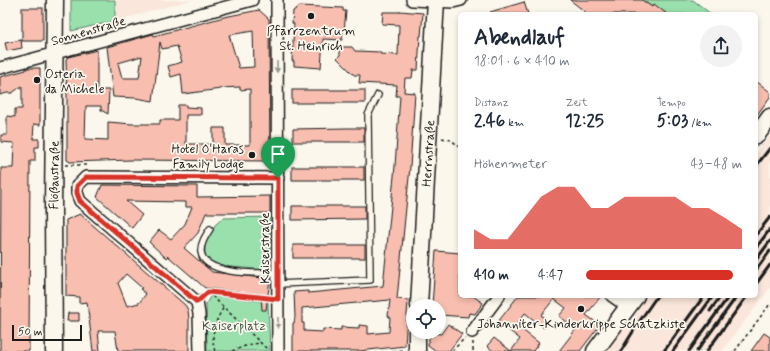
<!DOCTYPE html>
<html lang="de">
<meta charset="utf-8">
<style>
:root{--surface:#fff;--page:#f2f2f3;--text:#1f2937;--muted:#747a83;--accent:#d93025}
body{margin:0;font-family:Mynerve,sans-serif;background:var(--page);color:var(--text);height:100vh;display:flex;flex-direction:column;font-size:15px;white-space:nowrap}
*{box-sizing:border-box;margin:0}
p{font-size:13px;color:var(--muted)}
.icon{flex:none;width:22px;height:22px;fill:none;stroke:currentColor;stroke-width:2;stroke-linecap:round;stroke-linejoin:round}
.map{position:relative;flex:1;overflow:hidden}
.panel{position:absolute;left:458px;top:12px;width:300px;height:286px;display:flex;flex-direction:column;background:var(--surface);border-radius:6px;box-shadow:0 2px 6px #0003}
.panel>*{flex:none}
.buttons{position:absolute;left:406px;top:299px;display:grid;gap:8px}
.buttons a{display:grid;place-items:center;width:40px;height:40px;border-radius:50%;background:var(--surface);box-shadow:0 2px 6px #0003;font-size:20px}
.scale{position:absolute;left:12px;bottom:10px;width:70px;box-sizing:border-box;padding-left:4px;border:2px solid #1c1c1c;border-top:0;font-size:11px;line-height:14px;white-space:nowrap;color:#1c1c1c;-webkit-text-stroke:3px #fbf7ec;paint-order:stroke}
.pin{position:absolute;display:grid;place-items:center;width:34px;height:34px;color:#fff;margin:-41px -17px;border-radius:50% 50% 50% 0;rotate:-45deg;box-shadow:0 0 4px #0007}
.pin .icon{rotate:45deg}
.round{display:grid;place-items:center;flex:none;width:42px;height:42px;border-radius:21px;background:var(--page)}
.headline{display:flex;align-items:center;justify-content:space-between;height:68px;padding:0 16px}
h1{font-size:22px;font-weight:700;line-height:30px}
.stats{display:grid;grid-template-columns:repeat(3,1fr);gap:6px;height:68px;padding:4px 16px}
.stats div{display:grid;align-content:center}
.stats b{font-size:17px;font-weight:700}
.stats small{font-size:11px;font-weight:400}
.stats p{font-size:11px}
.chart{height:112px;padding:8px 16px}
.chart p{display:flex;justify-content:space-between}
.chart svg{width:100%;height:72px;margin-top:4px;fill:var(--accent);opacity:.7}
ul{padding:0 16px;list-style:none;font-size:13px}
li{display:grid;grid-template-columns:64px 48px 1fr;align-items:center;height:30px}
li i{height:10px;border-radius:5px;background:var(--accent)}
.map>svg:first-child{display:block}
.built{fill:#fae6da}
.green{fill:#99e0ad;stroke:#5a7e64}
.building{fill:#f8beb0;stroke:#1c1c1c;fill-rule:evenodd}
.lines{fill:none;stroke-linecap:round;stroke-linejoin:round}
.lane-casing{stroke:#1c1c1c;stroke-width:8}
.street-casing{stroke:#1c1c1c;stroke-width:14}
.secondary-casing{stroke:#1c1c1c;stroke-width:19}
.path{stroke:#1c1c1c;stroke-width:1.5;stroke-dasharray:3 3;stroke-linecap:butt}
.lane{stroke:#fbf7ec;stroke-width:5.5}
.street{stroke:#fbf7ec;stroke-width:11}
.secondary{stroke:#fbf7ec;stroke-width:16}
.rail{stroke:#1c1c1c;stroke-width:3}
.oneway{fill:#97948e}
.route-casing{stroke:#fff;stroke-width:8}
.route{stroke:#d93025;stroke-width:5}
.poi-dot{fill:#1c1c1c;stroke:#fbf7ec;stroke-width:1.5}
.labels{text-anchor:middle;stroke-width:3.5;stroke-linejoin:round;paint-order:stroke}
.street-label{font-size:13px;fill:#1c1c1c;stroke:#fbf7ec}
.poi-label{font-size:13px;fill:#1c1c1c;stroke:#fbf7ec}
.park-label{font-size:13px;fill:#425748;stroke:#fbf7ec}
</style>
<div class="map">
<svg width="770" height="351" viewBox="0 0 770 351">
<rect width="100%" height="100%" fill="#fbf7ec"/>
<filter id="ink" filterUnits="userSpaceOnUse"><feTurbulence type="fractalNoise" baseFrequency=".025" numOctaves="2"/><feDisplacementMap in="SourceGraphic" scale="8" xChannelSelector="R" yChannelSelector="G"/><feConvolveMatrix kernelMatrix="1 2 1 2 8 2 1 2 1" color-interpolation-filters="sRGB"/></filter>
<g filter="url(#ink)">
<g class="built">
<polygon points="116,0 191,0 116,21"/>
<polygon points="770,135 770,288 722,351 606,351 648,296 756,296 756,153"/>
</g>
<g class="green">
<polygon points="71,0 115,0 115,21 71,31"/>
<polygon points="642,0 693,0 711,14 667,14 652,7"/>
<polygon points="270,217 269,270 219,266 205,258 205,244 215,225 223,218"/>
<polygon points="211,295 268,302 270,351 207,351 206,304"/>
</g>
<g class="building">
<polygon points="570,0 642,0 652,7 654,4 667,14 588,14"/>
<polygon points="524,2 528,14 491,14 490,12"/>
<polygon points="300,6 343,8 343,11 346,11 344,31 343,31 342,40 323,39 321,68 294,66 294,61 292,61 294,24 292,23 293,11"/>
<rect x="22" y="8" width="21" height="33"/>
<path d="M259,10L269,19L270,161L131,160L70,162L67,160V97L66,59L68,57L97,50V90H109L108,114L101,110V106H86L85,139L108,140V122L132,124H160V120H178V105H186V107L201,108V115H186V144H213V128H225V145H250V89L240,90V87L221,88V89L183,94L181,74L171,77L168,66L182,62L177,46L162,49L160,42L153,101L136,98L113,97L107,47L153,34L154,36L224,17ZM253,31L254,67L239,68L229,35ZM142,56L139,78H122L118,63Z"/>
<path d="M400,11L423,13L421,36H420L418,70H413L412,78H405L404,92L415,93L410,167L397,299L408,300L405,346L359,351H293V323H294L295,317L294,292L308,291V293L383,286L395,166L400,96H396L397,85L359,83L360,75H354L337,58L340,55V47H352L355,51L380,52V54L398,55L399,25L382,24L383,12H400ZM390,300L388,316L390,317L389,332L368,334V326L359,325V328L341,327V330L323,329V332L304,331V323H302V308Z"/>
<polygon points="21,40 22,48 7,51 5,43"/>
<polygon points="26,68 40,68 40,125 34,124 33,139 39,139 39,147 35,147 35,161 30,161 29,351 0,351 1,168 13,168 14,143 1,142 1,135 7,135 7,116 15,117 15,109 22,109 22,86 12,93 7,93 0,95 0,77 26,70"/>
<polygon points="756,81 770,92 770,97 756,116"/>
<rect x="292" y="90" width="73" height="13"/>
<polygon points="346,128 364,128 364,142 293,142 293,129"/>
<rect x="292" y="167" width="72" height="13"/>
<polygon points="102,185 197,186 197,197 270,196 270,213 206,213 198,233 184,248 212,272 270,279 266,310 262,310 261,295 205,288 168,256 166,258 149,242 159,230 171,239 185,224 192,207 186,207 186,202 126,201 142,215 132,228 97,197"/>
<polygon points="292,206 365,206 365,219 292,220"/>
<path d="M80,214L185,305L188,310L189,319V351H118L115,331H98L100,351H93L87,302L79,303V297L66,296V220ZM126,274L142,288L140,289L146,294L139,303L127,306L118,283Z"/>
<rect x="293" y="245" width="72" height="13"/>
<polygon points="436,251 460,253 460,296 473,296 483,303 475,314 469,313 468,317 439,315 439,306 432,306"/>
<polygon points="518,296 601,296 586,315 600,325 580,351 559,351 576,329 559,316 566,308 554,299 541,315 549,322 544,328 525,313 516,325 539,343 533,351 493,351 487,346 494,338 511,351 520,339 498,322"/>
<polygon points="68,313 79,313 79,321 67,321"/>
<polygon points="448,324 462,334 449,351 436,351 428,345 430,333 441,334"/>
<polygon points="764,333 770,337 770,351 751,351"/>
</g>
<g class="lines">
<g class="lane-casing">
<g id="lane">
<path d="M210,229C206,235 200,244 201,252C204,276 260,273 278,273"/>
<polyline points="278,284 370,280 368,115 378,95"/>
</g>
</g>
<g class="street-casing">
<g id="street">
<polyline points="277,0 278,351"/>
<polyline points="412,0 453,2 461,0"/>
<polyline points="0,68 252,0"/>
<polyline points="612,296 628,307"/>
<polyline points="472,332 499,296"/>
<polyline points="200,351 199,314 197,302 80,201 77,193 77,186 86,177 278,178"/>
</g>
</g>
<g class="secondary-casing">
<g id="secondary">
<polyline points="756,136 770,117"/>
<path id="s1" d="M419,306L436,0"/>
<path id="s2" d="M54,351L53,212L55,0"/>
<polyline points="417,351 417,332"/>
<polyline points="595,351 636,296"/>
</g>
</g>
<g class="path">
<polyline points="442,138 451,140 460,147"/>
<polyline points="65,165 86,165 86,167"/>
<polyline points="208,292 267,349"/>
<polyline points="205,295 208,292 268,298"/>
<path d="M215,351C210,335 215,321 224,307"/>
<polyline points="232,351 248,345 260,343"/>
<polyline points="393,351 405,350"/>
<polyline points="452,351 465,338"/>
<polyline points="473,351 473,342"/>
<polyline points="735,351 770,304"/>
</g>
<use href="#lane" class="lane"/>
<use href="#street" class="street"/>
<use href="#secondary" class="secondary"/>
<g class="rail">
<polyline points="756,166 770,148"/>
<polyline points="756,235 770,217"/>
<polyline points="756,248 770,229"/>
<polyline points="756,260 770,241"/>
<polyline points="756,270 770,251"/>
<polyline points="756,284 770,265"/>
<polyline points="710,311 721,296"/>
<polyline points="621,351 639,322 657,296"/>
<polyline points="664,351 704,296"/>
<polyline points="673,351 713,296"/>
<polyline points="689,351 729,296"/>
<polyline points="697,351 737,296"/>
<polyline points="707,351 747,296"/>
</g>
</g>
<defs><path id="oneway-solid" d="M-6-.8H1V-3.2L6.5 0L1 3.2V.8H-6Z"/></defs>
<g class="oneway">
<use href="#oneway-solid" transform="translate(277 67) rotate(90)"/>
<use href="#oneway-solid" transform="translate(278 323) rotate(90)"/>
</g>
</g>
<g class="lines" filter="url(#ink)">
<g class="route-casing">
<polygon id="route" points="86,177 278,178 278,299 208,292 197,302 80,201 77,193 77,186"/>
</g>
<use href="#route" class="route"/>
</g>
<g class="poi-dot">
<circle cx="311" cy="16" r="4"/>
<circle cx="37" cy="80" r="4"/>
<circle cx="252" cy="155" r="4"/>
<circle cx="581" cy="309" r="4"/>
</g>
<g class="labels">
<g class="street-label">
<text transform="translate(88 30) rotate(-16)" y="5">Sonnenstraße</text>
<text dy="5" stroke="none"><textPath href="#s1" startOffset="153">Herrnstraße</textPath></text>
<text dy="5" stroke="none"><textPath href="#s2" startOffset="176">Flößaustraße</textPath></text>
<text transform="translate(264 248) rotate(-90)" y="5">Kaiserstraße</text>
</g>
<g class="poi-label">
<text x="311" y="35">Pfarrzentrum<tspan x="311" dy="15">St. Heinrich</tspan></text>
<text x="45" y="78" text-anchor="start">Osteria<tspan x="45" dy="15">da Michele</tspan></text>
<text x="244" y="153" text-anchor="end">Hotel O'Haras<tspan x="244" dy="15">Family Lodge</tspan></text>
<text x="581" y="328">Johanniter-Kinderkrippe Schatzkiste</text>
</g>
<g class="park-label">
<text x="234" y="330">Kaiserplatz</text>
</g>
</g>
</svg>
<div class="buttons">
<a><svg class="icon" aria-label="locate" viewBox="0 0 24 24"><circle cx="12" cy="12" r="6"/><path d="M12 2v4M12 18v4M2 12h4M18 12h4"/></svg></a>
</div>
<div class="scale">50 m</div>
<div class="pin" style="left:278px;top:178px;background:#1e9e55"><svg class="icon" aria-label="arrive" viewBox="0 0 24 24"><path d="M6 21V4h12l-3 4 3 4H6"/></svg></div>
<section class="panel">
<div class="headline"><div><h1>Abendlauf</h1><p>18:01 · 6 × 410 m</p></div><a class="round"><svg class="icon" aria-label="share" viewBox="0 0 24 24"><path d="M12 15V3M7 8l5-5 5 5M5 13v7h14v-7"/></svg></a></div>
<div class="stats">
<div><p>Distanz</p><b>2.46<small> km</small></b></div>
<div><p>Zeit</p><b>12:25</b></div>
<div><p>Tempo</p><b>5:03<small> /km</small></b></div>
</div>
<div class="chart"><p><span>Höhenmeter</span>43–48 m</p>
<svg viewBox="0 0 160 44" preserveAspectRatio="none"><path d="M0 44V32L10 38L20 38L30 25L40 12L50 6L60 6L70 19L80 19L90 12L100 12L110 12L120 12L130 19L140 19L150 25L160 32V44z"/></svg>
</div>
<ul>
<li><b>410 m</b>4:47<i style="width:94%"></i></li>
</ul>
</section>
</div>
